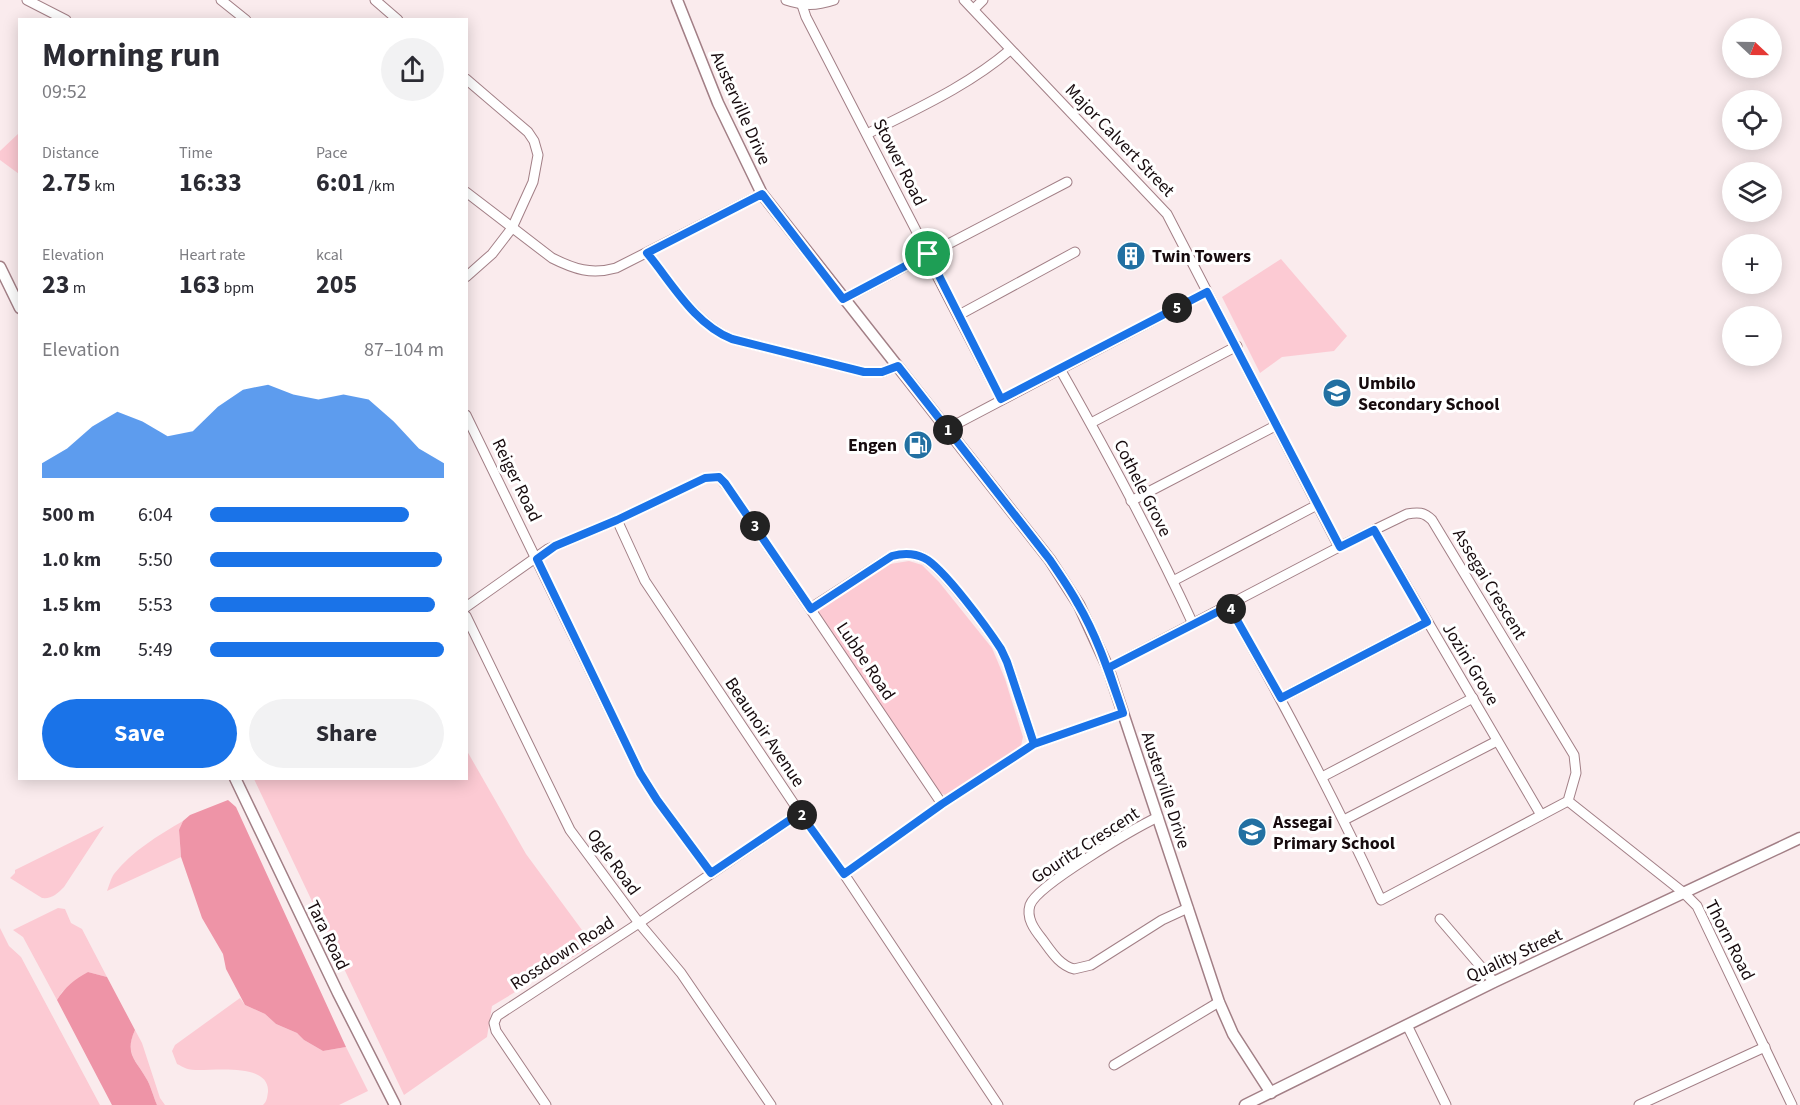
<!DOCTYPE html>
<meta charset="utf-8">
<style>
:root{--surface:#fff;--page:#f2f2f3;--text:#2b2b33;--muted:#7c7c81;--accent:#1a73e8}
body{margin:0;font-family:"Source Sans 3",sans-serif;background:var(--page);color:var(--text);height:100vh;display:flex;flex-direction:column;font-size:22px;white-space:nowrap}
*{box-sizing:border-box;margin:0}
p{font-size:20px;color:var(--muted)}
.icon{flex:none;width:33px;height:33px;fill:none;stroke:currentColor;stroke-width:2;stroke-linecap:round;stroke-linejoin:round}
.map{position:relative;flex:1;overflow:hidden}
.panel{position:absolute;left:18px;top:18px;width:450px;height:762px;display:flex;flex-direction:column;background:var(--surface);border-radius:0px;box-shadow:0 3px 15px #0003}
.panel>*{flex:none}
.needle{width:39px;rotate:112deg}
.fabs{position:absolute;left:1722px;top:18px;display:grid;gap:12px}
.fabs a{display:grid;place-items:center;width:60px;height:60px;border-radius:50%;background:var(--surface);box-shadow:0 3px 15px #0003;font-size:30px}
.pin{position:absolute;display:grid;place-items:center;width:51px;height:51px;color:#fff;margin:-26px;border:3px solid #fff;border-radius:50%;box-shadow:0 2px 6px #0007}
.km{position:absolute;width:30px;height:30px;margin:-15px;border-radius:50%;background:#222;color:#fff;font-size:16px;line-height:30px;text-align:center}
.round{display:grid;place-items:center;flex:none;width:63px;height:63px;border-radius:32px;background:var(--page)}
.overview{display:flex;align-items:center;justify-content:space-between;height:102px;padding:0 24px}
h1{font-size:33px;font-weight:700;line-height:45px}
.stats{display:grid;grid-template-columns:repeat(3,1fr);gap:9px;height:102px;padding:6px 24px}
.stats div{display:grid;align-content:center}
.stats b{font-size:26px;font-weight:700}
.stats small{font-size:16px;font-weight:400}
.stats p{font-size:16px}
.chart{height:168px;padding:12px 24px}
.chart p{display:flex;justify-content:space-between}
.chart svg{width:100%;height:108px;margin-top:6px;fill:var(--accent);opacity:.7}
.button{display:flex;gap:12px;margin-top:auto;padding:12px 24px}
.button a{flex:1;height:69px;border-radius:36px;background:var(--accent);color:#fff;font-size:24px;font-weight:700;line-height:69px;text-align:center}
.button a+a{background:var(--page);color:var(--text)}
ul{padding:0 24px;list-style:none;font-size:20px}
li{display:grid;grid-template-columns:96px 72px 1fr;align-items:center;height:45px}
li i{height:15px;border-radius:8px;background:var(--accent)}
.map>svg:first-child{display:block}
.green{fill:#fccad3}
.forest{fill:#ee94a7}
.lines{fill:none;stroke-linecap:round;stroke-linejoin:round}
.minor-casing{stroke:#a27f86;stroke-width:11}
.tertiary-casing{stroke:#a27f86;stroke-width:13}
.minor{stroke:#fff;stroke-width:9}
.tertiary{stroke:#fff;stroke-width:10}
.route-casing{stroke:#fff;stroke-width:12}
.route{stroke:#1a73e8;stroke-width:8}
.labels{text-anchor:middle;stroke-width:6;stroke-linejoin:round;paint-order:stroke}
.street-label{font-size:18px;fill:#170b0e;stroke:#fff}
.poi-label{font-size:18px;font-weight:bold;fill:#170b0e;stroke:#fff;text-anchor:start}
</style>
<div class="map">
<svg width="1800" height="1105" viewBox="0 0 1800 1105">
<rect width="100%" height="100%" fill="#faebed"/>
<g class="green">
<polygon points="19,133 19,174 0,160 0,151"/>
<polygon points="1281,259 1347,336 1334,351 1282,357 1260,373 1222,297"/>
<polygon points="909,561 922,565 939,582 992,648 1005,679 1023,737 1021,746 947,796 939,792 818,611 890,564"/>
<polygon points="467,751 526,854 593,945 492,1006 487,1037 404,1095 254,779 466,778"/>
<path d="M183,821L179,831L181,857L107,891C109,886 111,878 114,874C132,851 159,835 183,821Z"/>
<path d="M104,826L64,887C57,894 52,899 42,898L10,878L15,873V870Z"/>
<polygon points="58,908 65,909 71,923 82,929 107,977 88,972 62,992 57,1000 23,937 13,930"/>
<polygon points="0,928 9,946 21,957 100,1105 0,1105"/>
<path d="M240,998L245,1005L265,1014L276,1024L297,1033L304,1040L323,1051L346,1047L368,1091L339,1105H263C267,1101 267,1098 268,1092C270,1062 213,1071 195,1070C188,1070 183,1067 177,1064L172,1051L175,1045Z"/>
<path d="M135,1030L142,1043L160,1098L165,1105H157C153,1096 151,1086 146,1078C136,1060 124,1053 135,1030Z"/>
</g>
<g class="forest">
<polygon points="228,800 236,807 346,1047 323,1051 304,1040 297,1033 276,1024 265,1014 245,1005 226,969 223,954 202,918 181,857 179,830 183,821 190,815"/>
<path d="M88,972L107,977L135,1030C124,1054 136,1060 146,1078C151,1086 153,1096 157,1105H112L57,1000C65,987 75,979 88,972Z"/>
</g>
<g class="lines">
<g class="minor-casing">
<g id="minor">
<polyline points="27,0 66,20"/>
<polyline points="221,0 246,20"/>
<polyline points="375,0 398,20"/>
<path d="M786,0C804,6 816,6 834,0"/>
<polyline points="964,0 1167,214 1339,547"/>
<polyline points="802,5 806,17 922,242 936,274 1001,399"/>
<polyline points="974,9 983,0"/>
<polyline points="466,79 528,132 534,141 538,155 533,182 512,228 492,254 466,277"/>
<path d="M867,134C916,109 968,86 1010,50"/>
<path d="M466,192L552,258C574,269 591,275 616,268L762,194"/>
<path d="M647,253C672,283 695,324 732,339L864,372H882L898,366"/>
<polyline points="843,299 1067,182"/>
<polyline points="959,315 1075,252"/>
<path d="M1060,369C1107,452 1153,537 1193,624"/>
<polyline points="466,415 640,773 657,800 711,873"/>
<polyline points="1091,423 1237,346"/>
<polyline points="947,429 1207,292"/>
<polyline points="1131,501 1277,425"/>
<polyline points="617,520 645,581 800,813 844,874 998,1105"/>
<polyline points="1374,530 1541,815"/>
<polyline points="1173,581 1317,505"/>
<polyline points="466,607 548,549 617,520 705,478 719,477 730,490 942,804"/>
<path d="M811,608L892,556C903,553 914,553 924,558C943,568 988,629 1001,649L1007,662L1034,744"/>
<polyline points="466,616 570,830 639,923 681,973 771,1105"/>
<path d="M1108,668L1339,547L1407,514C1418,512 1424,512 1432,520L1574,755L1576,773L1568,801L1381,900C1335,799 1283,702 1229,606"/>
<polyline points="1281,698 1427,622"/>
<polyline points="1322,777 1473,698"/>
<polyline points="1568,801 1684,893 1697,906 1792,1105"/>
<path d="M1158,817C1135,828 1037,885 1030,905C1026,918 1034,929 1042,939C1051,951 1059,965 1074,969L1091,965L1162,920L1188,908"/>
<polyline points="1344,820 1497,741"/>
<polyline points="844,874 942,804 1034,744 1123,713"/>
<polyline points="1440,919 1494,982"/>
<polyline points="1407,1025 1446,1105"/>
<polyline points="1114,1065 1219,1002"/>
<polyline points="546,1105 496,1031 494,1023 497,1016 639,923 800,813"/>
<polyline points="1639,1105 1765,1047"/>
</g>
</g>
<g class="tertiary-casing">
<g id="tertiary">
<polyline points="677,0 718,103 762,194 1050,560 1079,605 1108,668 1219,1002 1233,1034 1271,1093"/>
<polyline points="0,267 20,308"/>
<polyline points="235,778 338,993 395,1105"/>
<polyline points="1245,1105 1494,982 1800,838"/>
</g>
</g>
<use href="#minor" class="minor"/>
<use href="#tertiary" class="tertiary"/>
</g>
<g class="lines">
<g class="route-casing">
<path id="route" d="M928,254L843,299L762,194L647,253C672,283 694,324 732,339L864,372H882L898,366L1050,560C1060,575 1070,589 1078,604C1098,638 1110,676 1123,713L1034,744L942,804L844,874L800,813L711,873L657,800L640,773L537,559L555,546L617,520L705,478L719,477L725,483L811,609L892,556C903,553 914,553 924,558C943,567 988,629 1001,649L1007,662L1034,744L1123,713L1108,668L1229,606L1281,698L1427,622L1374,530L1340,547L1207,292L1001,399L928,254"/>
</g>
<use href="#route" class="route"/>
</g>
<defs>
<g id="building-disc" transform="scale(1.5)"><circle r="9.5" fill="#2270a2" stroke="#fff"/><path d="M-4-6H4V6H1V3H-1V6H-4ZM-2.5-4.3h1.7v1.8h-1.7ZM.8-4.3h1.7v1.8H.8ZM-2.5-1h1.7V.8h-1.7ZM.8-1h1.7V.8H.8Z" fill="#fff"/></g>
<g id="school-disc" transform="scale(1.5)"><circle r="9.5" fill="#2270a2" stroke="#fff"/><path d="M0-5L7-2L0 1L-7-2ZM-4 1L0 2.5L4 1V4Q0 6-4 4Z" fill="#fff"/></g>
<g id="fuel-disc" transform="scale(1.5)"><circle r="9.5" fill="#2270a2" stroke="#fff"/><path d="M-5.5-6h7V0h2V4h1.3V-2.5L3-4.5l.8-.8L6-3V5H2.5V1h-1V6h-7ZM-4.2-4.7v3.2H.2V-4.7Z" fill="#fff"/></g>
</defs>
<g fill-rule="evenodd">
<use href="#building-disc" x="1131" y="256"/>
<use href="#school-disc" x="1337" y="393"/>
<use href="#fuel-disc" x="918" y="445"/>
<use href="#school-disc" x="1252" y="832"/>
</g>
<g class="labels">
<g class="street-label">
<text transform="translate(741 108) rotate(66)" y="6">Austerville Drive</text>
<text transform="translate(1120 140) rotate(46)" y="6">Major Calvert Street</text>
<text transform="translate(900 162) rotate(63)" y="6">Stower Road</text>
<text transform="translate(517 480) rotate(64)" y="6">Reiger Road</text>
<text transform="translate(1143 488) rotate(63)" y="6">Cothele Grove</text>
<text transform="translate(1490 584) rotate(59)" y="6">Assegai Crescent</text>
<text transform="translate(866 661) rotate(56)" y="6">Lubbe Road</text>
<text transform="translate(1471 664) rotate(59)" y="6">Jozini Grove</text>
<text transform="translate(765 732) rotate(56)" y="6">Beaunoir Avenue</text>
<text transform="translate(1166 790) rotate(72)" y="6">Austerville Drive</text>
<text transform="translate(1085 845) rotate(-33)" y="6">Gouritz Crescent</text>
<text transform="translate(614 862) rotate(54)" y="6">Ogle Road</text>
<text transform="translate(328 935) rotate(64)" y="6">Tara Road</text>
<text transform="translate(1730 940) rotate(63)" y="6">Thorn Road</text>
<text transform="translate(562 953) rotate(-33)" y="6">Rossdown Road</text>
<text transform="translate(1514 955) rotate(-25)" y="6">Quality Street</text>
</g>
<g class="poi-label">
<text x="1152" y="262">Twin Towers</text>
<text x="1358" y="389">Umbilo<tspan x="1358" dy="21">Secondary School</tspan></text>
<text x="897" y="451" text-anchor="end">Engen</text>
<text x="1273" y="828">Assegai<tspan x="1273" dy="21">Primary School</tspan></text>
</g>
</g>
</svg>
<div class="fabs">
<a><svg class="needle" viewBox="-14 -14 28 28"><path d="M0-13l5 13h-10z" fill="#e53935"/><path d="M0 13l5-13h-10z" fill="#7c7c81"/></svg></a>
<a><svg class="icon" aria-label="locate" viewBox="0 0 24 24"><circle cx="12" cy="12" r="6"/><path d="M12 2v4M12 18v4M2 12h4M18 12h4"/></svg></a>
<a><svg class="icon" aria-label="layers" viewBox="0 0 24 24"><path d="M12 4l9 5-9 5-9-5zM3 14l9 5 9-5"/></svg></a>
<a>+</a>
<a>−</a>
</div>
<div class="pin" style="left:928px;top:254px;background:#1e9e55"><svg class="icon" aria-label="arrive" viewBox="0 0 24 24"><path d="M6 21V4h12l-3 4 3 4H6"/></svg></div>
<b class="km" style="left:948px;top:430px">1</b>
<b class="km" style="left:802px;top:815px">2</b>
<b class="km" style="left:755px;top:526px">3</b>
<b class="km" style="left:1231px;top:609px">4</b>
<b class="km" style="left:1177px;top:308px">5</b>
<section class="panel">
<div class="overview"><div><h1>Morning run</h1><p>09:52</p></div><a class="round"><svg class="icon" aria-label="share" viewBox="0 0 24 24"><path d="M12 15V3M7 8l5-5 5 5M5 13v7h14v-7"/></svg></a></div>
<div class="stats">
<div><p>Distance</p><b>2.75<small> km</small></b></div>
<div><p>Time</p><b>16:33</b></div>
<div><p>Pace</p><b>6:01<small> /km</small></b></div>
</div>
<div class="stats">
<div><p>Elevation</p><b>23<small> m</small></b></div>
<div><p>Heart rate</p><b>163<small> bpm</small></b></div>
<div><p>kcal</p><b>205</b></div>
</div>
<div class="chart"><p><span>Elevation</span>87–104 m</p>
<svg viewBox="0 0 160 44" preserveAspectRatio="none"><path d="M0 44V38L10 32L20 23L30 17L40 21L50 27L60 25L70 15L80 8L90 6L100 10L110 12L120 10L130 12L140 21L150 32L160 38V44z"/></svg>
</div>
<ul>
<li><b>500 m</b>6:04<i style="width:85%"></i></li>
<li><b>1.0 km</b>5:50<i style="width:99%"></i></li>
<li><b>1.5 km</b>5:53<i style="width:96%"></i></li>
<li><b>2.0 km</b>5:49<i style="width:100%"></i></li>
</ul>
<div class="button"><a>Save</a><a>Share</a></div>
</section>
</div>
